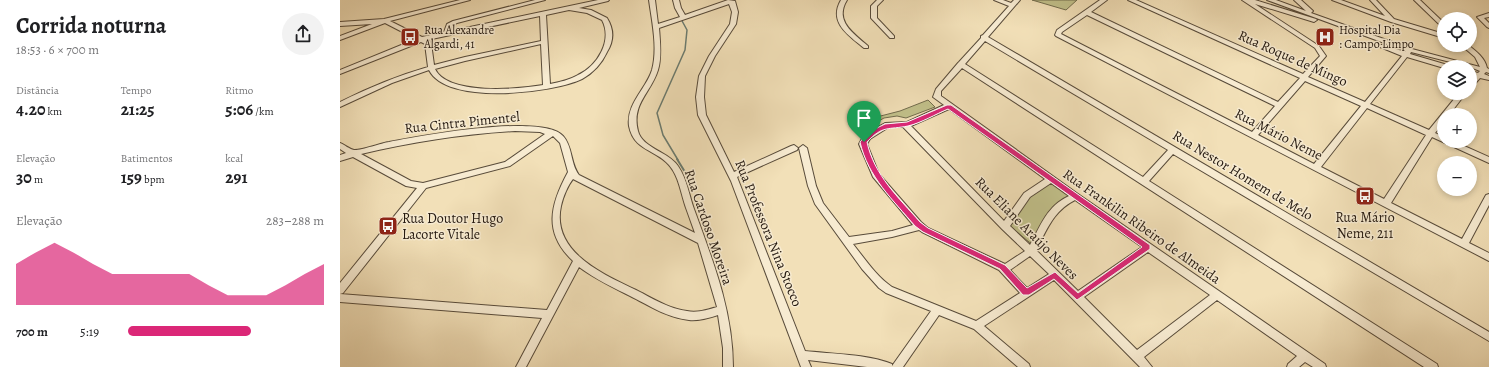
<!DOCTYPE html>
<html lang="pt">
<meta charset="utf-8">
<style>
:root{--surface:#fff;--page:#f2f2f2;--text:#202124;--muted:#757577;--accent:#db2777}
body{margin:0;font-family:Alegreya,serif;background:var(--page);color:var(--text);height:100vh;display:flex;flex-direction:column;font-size:15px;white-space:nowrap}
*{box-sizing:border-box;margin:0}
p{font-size:13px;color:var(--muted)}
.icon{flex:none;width:22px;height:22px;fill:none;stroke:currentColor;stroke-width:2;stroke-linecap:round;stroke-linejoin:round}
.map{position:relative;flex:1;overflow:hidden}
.side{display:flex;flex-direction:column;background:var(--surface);width:340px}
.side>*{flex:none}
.controls{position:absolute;left:1097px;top:12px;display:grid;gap:8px}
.controls a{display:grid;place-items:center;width:40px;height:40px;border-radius:50%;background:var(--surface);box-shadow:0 2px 6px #0003;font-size:20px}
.pin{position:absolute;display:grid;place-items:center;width:34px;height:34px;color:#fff;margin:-41px -17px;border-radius:50% 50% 50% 0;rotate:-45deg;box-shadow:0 0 4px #0007}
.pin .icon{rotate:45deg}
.round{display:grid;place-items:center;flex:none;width:42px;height:42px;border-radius:21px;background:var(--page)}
.summary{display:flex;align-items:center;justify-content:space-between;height:68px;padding:0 16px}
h1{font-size:22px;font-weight:600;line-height:30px}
.figures{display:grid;grid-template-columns:repeat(3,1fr);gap:6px;height:68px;padding:4px 16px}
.figures div{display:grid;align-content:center}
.figures b{font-size:17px;font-weight:600}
.figures small{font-size:11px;font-weight:400}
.figures p{font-size:11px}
.chart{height:112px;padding:8px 16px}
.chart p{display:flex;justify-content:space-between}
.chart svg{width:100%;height:72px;margin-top:4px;fill:var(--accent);opacity:.7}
ul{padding:0 16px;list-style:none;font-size:13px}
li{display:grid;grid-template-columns:64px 48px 1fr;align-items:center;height:30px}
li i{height:10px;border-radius:5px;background:var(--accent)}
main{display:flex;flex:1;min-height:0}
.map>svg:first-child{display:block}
.green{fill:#c1c08a;stroke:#726c4d}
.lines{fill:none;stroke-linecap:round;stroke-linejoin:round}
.stream-far1{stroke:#6b7b6f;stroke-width:1.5}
.stream{stroke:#6b7b6f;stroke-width:2}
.minor-casing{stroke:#584b3a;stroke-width:2}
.minor{fill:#f7ebd1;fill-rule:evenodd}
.route{fill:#db2777;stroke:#fff;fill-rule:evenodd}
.labels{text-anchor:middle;stroke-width:3;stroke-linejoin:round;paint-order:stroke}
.far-poi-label{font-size:12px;fill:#241910;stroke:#f7ebd1;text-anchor:start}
.street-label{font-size:14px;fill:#241910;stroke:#f7ebd1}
.poi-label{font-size:14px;fill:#241910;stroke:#f7ebd1}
</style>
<main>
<section class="side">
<div class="summary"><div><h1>Corrida noturna</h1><p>18:53 · 6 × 700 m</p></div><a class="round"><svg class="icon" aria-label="share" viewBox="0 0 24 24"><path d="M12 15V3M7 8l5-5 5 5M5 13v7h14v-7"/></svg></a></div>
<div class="figures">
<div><p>Distância</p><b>4.20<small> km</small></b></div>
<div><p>Tempo</p><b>21:25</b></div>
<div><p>Ritmo</p><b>5:06<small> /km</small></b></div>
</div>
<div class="figures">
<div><p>Elevação</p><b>30<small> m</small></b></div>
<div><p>Batimentos</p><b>159<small> bpm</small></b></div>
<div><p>kcal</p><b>291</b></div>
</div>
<div class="chart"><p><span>Elevação</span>283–288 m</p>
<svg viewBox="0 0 160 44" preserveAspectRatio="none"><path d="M0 44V19L10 12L20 6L30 12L40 19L50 25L60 25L70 25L80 25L90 25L100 32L110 38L120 38L130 38L140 32L150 25L160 19V44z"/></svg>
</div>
<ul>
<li><b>700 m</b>5:19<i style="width:63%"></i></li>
</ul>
</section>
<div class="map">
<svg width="1149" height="367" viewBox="0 0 1149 367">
<rect width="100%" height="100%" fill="#f2e0b8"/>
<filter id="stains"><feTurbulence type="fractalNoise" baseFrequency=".005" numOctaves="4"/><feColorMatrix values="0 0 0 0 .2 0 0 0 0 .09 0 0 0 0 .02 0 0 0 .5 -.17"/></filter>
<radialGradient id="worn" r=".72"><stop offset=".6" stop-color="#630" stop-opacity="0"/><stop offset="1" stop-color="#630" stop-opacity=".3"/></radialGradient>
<g class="green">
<polygon points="692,0 737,0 726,10"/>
<polygon points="588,100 595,107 566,118 557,116 544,118 528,127 525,120 560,111"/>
<polygon points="710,183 731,195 725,200 694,246 667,224 687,196"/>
</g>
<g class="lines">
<g class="stream-far1">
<polyline points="333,0 336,8"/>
<polyline points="338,160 323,135 317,113 345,50 347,30 341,19"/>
</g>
<polyline class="stream" points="337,159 345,172"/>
<g class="minor-casing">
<g id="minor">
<path d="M120,0H130L50,21L82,37L104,32L107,24L113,21L195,0H205L117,23L112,26L111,31L258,0H269L268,1L239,8L251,10L267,18C274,29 274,41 267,52C262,63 253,73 242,79C213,93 107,106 89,70L52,83L0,107V102C28,88 57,76 88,67L85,44L81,42L0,74V70L76,39L45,23L0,40V36L32,24L0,26V22L44,19ZM229,10L247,13L262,20C273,41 257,66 238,75C229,80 220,82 210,84L206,15ZM200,16L201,41L125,57L94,65L91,43L87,40ZM201,44L203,85C179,89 108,96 95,69L125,61Z"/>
<path d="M309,0H315L318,24L340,17L335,8L333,0H339L341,8L345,15L388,0L395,1L398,12L396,24L375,56L365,76L364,97L366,115L394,172L451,146L454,145L458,148L457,150L397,177L465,351C492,354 527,354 552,364V366L591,311L546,293L539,288L522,269L475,204L468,186L459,148L463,145L467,148L476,186L483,203L509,237L552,231L573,225L533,177L519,144L524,135L545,123L567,122L604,105L593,97L596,89L618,63L619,62L641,38V36L643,35L669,6L654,0H663L671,3L674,0H680L648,37L1149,332V341L833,154L809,181L1097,364L1098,367H1084L622,68L601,91V96L738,194L985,364L986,367H973L965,362L959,367H947L948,364L957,356L877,300L804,357L812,367H800L714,280L644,326L689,364L690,367H678L634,329L599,315L563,367H527L468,360L471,367H461L391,181L358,115L356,97L359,76L369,56L390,24L392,12L389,4L319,28C320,41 322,57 318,70C311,93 291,104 298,131C302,148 329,152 338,166C347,179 349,195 354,209C373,261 393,311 393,367H383V348L378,315C369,318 359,321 349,320C328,318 310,306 292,297C274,288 255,279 239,267L186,367H176L202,318L0,302V294L207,310L233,261C203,233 210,205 228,172L220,143L213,136L170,166L86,188L3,293L0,294V283L77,188L66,186L13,157L0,161V155L6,153L0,149V143C5,145 9,149 14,150C19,151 42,143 49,142C80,136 203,113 223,136C233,147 230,163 239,175L355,233C352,225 349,216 346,208C341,194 339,176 329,165C315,149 294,151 289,126C286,104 306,89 312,70C318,48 312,22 309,0ZM645,41L828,150L803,177L625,64ZM609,109L705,179L684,193L664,221L571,126ZM549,127H563L662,229L685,251L665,264L588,228L581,222L539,174L527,144L530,139ZM175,131L200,132L205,134L165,162L83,183L71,181L21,154C72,142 123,134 175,131ZM233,179L358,243L377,307C367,310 357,313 347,311C329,309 312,298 296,290C263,274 211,252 221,206C223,197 228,185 233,179ZM711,183L729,196C707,206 701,225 690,245L670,226L690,197ZM735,200L802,247L738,291L696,250C707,230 713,211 735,200ZM579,230L582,232L659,270L680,293L636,321L552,287C536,276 525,259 513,244L552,237ZM808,252L870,295L797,350L744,297ZM690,256L709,274L687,288L670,270Z"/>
<path d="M501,0H507C494,21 513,33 528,46V48H524C508,35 488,22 501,0Z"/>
<polygon points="537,0 543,0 537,6 537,18 554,36 554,38 550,38 531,18 531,6"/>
<path d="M760,0H767L751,12L938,102L960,78L788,0H796L963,74L980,56L975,48L902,0H915L976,19L977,20L974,22L915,4L979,46L986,56L968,77L1025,102L1062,56L1040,47V45H1044L1065,52L1066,51L927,0H936L966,11L954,0H961L972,10L973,11L971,13L1072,49L1140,67L1135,57L1121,45H1128C1136,51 1145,58 1147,68L1149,69V73L1146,72L1144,74L1149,76V80L1140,78L1132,87H1130V81L1134,76L1130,75V71L1138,73L1140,71L1130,67L1071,52L1070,54L1111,66L1112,67L1104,68L1067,57L1030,104L1089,130L1119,93H1126L1109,115H1104V122L1095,133L1104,137V141H1113L1149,157V163L1092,137L1051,203L1122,239L1146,195L1149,194V205L1129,243L1149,253V261L716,36L715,35L717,30ZM747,15L935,106L912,132L721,34L722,32ZM965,81L1021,106L974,164L918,135ZM1027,108L1086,135L1044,199L981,167Z"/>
<polygon points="992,0 1001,0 1045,16 1030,0 1036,0 1054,19 1104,34 1104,38 1051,22"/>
<polygon points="1074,0 1080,0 1104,23 1104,28 1102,27"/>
<polygon points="1149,13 1149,17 1144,18 1149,23 1149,28 1147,27 1137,17"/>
</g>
</g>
<use href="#minor" class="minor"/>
</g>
<path class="route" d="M607,105H611L810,245V249L737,300L714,279L689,295H683L660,269L583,232L575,226C553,200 528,177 520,142L529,132L545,124L567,122ZM608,109L802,247L738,293L715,272L687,288L665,265L588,228L580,222C559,198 534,175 527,142C543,125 548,130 568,126C581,123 596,114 608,109Z"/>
<defs>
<g id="bus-square" transform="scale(1)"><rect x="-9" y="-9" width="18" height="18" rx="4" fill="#8f2418" stroke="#f7ebd1"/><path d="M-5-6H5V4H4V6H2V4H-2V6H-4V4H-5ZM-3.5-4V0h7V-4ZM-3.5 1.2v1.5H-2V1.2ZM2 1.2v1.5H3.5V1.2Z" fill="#fff"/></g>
<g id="hospital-square" transform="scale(1)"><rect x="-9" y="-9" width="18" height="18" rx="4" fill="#8f2418" stroke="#f7ebd1"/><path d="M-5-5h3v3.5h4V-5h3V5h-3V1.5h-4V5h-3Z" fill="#fff"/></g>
</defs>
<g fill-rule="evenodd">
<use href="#bus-square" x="70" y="37"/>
<use href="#hospital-square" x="985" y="37"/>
<use href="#bus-square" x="1025" y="196"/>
<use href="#bus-square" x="48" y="226"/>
</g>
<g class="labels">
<g class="far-poi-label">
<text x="84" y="34">Rua Alexandre<tspan x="84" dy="14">Algardi, 41</tspan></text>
<text x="999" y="34">Hospital Dia<tspan x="999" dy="14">: Campo Limpo</tspan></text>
</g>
<g class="street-label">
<text transform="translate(953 58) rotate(24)" y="5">Rua Roque de Mingo</text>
<text transform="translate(122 122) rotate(-6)" y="5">Rua Cintra Pimentel</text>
<text transform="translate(939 134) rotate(27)" y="5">Rua Mário Neme</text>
<text transform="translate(903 175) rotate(31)" y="5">Rua Nestor Homem de Melo</text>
<text transform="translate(802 226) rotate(35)" y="5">Rua Frankilin Ribeiro de Almeida</text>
<text transform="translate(369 227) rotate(71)" y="5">Rua Cardoso Moreira</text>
<text transform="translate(687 228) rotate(45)" y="5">Rua Eliane Araújo Neves</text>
<text transform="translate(429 233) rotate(68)" y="5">Rua Professora Nina Stocco</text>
</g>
<g class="poi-label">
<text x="1025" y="222">Rua Mário<tspan x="1025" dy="16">Neme, 211</tspan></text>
<text x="62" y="223" text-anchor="start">Rua Doutor Hugo<tspan x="62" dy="16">Lacorte Vitale</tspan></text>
</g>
</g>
<rect width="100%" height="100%" filter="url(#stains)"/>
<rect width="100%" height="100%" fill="url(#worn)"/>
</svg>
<div class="controls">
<a><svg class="icon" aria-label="locate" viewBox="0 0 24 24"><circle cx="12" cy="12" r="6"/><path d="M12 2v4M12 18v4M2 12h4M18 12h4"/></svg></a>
<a><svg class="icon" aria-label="layers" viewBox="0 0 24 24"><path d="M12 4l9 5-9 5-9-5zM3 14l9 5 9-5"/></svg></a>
<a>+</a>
<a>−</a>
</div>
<div class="pin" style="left:524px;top:142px;background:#1e9e55"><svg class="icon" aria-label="arrive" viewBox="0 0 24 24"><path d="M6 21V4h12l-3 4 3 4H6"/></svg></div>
</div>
</main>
